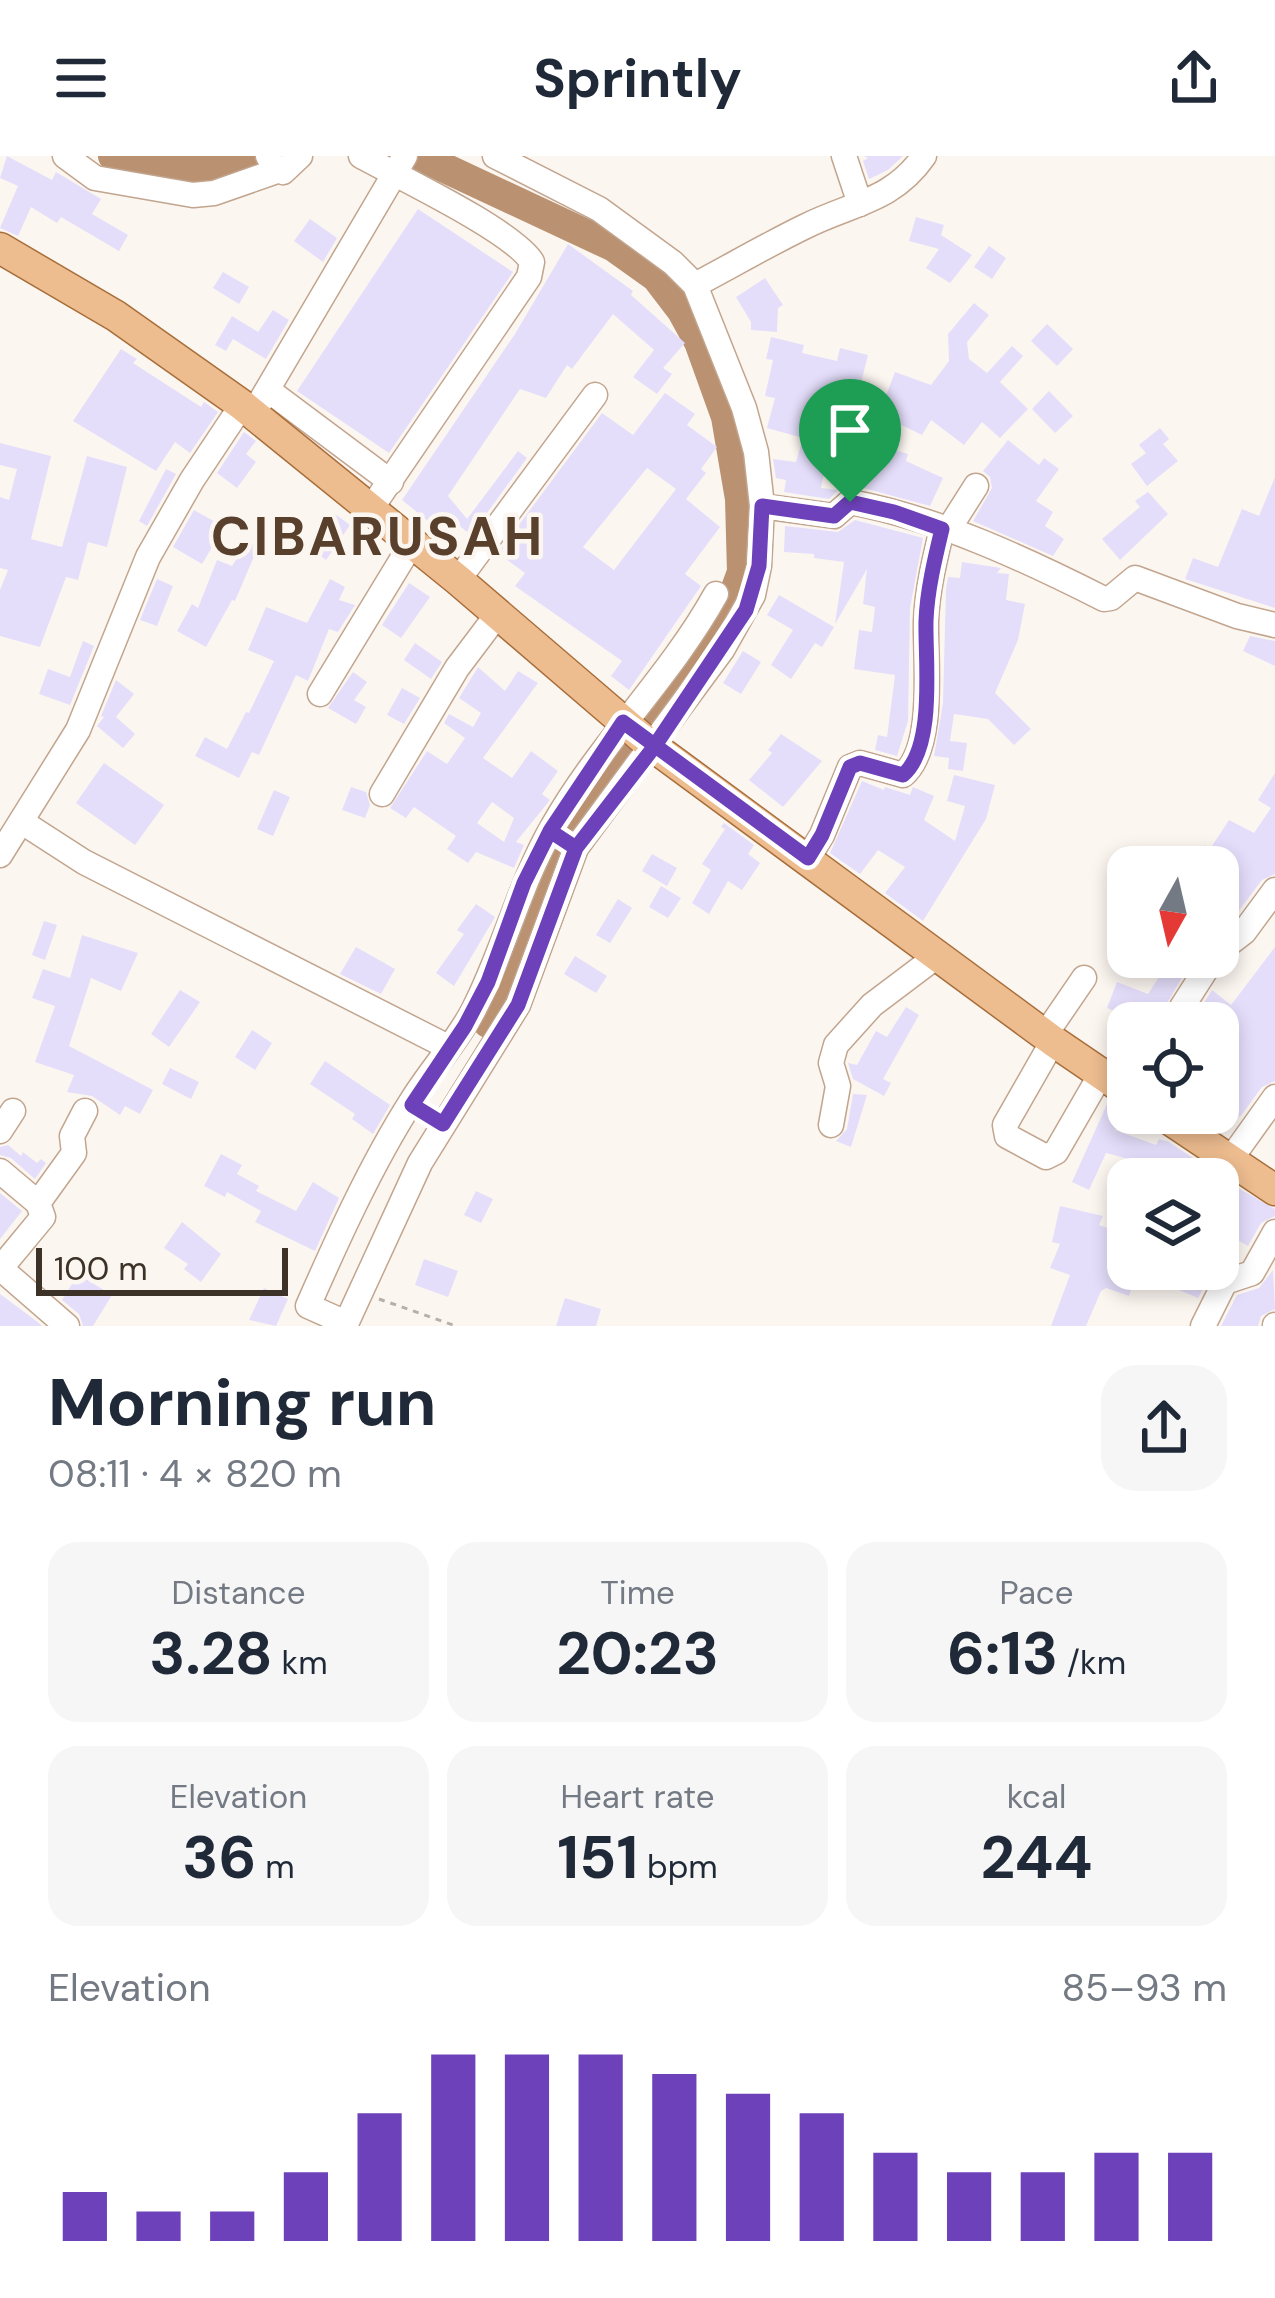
<!DOCTYPE html>
<meta charset="utf-8">
<style>
:root{--surface:#fff;--page:#f6f6f7;--text:#1f2937;--muted:#747a83;--accent:#6d41b9}
body{margin:0;font-family:"DM Sans",sans-serif;background:var(--page);color:var(--text);height:100vh;display:flex;flex-direction:column;font-size:45px;white-space:nowrap}
*{box-sizing:border-box;margin:0}
p{font-size:39px;color:var(--muted)}
.icon{flex:none;width:66px;height:66px;fill:none;stroke:currentColor;stroke-width:2;stroke-linecap:round;stroke-linejoin:round}
.map{position:relative;height:1170px;overflow:hidden}
.drawer{display:flex;flex-direction:column;background:var(--surface);flex:1}
.drawer>*{flex:none}
.needle{width:78px;rotate:188deg}
.buttons{position:absolute;left:1107px;top:690px;display:grid;gap:24px}
.buttons a{display:grid;place-items:center;width:132px;height:132px;border-radius:24px;background:var(--surface);box-shadow:0 6px 18px #0003;font-size:60px}
.scale{position:absolute;left:36px;bottom:30px;width:252px;box-sizing:border-box;padding-left:12px;border:6px solid #3d3228;border-top:0;font-size:33px;line-height:42px;white-space:nowrap;color:#3d3228;-webkit-text-stroke:9px #fcf6f1;paint-order:stroke}
.pin{position:absolute;display:grid;place-items:center;width:102px;height:102px;color:#fff;margin:-123px -51px;border-radius:50% 50% 50% 0;rotate:-45deg;box-shadow:0 0 12px #0007}
.pin .icon{rotate:45deg}
.round{display:grid;place-items:center;flex:none;width:126px;height:126px;border-radius:36px;background:var(--page)}
.headline{display:flex;align-items:center;justify-content:space-between;height:204px;padding:0 48px}
h1{font-size:66px;font-weight:700;line-height:90px}
.metrics{display:grid;grid-template-columns:repeat(3,1fr);gap:18px;height:204px;padding:12px 48px}
.metrics div{display:grid;align-content:center;border-radius:30px;background:var(--page);text-align:center}
.metrics b{font-size:60px;font-weight:700}
.metrics small{font-size:33px;font-weight:400}
.metrics p{font-size:33px}
.chart{height:336px;padding:24px 48px}
.chart p{display:flex;justify-content:space-between}
.chart svg{width:100%;height:216px;margin-top:12px;stroke:var(--accent);stroke-width:6}
header{display:flex;justify-content:space-between;align-items:center;height:156px;padding:0 48px;background:var(--surface);font-size:54px;font-weight:700}
.map>svg:first-child{display:block}
.lines{fill:none;stroke-linecap:round;stroke-linejoin:round}
.river{stroke:#ba9271;stroke-width:30}
.building{fill:#e5defb;fill-rule:evenodd}
.minor-casing{stroke:#c2a58e;stroke-width:27}
.major-casing{stroke:#a86e3a;stroke-width:33}
.path{stroke:#b7afa8;stroke-width:3;stroke-dasharray:6 6;stroke-linecap:butt}
.minor{stroke:#fff;stroke-width:24}
.major{stroke:#edbc8f;stroke-width:30}
.route-casing{stroke:#fff;stroke-width:24}
.route{stroke:#6d41b9;stroke-width:15}
.labels{text-anchor:middle;stroke-width:9;stroke-linejoin:round;paint-order:stroke}
.district-label{font-size:54px;font-weight:bold;letter-spacing:3px;fill:#59402c;stroke:#fcf6f1}
</style>
<header><svg class="icon" aria-label="menu" viewBox="0 0 24 24"><path d="M4 6h16M4 12h16M4 18h16"/></svg>Sprintly<svg class="icon" aria-label="share" viewBox="0 0 24 24"><path d="M12 15V3M7 8l5-5 5 5M5 13v7h14v-7"/></svg></header>
<div class="map">
<svg width="1275" height="1170" viewBox="0 0 1275 1170">
<rect width="100%" height="100%" fill="#fcf6f1"/>
<g class="lines">
<g class="river">
<path d="M113,0C158,19 213,18 259,0"/>
<polyline points="419,0 614,91 656,121 682,155 699,186 726,261 740,343 742,416 727,457 570,666 550,703 517,807 488,867"/>
</g>
</g>
<g class="building">
<polygon points="7,0 52,24 56,16 101,43 92,58 128,79 119,95 61,61 57,67 31,51 18,80 0,72 18,30 0,22"/>
<polygon points="864,0 903,0 888,14 869,23 863,5 868,2"/>
<polygon points="418,53 513,116 389,297 297,235"/>
<polygon points="916,61 944,69 941,79 972,99 950,127 926,112 939,93 909,85"/>
<polygon points="310,63 337,82 323,106 294,85"/>
<polygon points="568,88 633,135 631,139 685,187 663,212 672,218 657,238 633,221 654,194 613,158 572,213 567,209 546,242 520,233 448,340 467,363 518,295 527,302 471,379 447,360 439,374 402,344 515,178"/>
<polygon points="989,90 1006,102 992,123 974,111"/>
<polygon points="223,116 249,131 239,148 213,132"/>
<polygon points="765,122 783,149 778,152 777,176 751,174 751,166 736,141"/>
<polygon points="974,147 989,159 967,186 969,203 987,217 1012,190 1023,200 1000,226 1028,253 1000,282 982,266 964,289 931,264 922,279 879,258 895,216 931,229 949,205 948,178"/>
<polygon points="273,154 289,164 266,203 233,183 226,195 215,189 232,160 258,176"/>
<polygon points="1047,168 1073,193 1057,210 1031,185"/>
<polygon points="771,181 804,189 802,197 837,205 840,192 868,199 857,243 880,250 868,286 908,298 906,305 943,322 930,350 856,330 863,306 829,293 821,332 838,334 829,343 784,336 786,324 776,322 773,303 796,306 803,282 767,272 775,242 765,240 773,204 766,203"/>
<polygon points="121,193 137,203 133,207 201,251 204,246 218,256 190,297 175,286 156,315 73,265"/>
<polygon points="1049,235 1073,260 1055,277 1032,253"/>
<path d="M665,237L695,258L687,269L717,291L701,313L706,317L686,343L720,371L685,418L701,430L629,534L611,520L622,505L515,430L525,417L498,397L602,257L633,279ZM647,312L676,333L614,414L583,391Z"/>
<polygon points="1160,272 1169,283 1163,288 1178,305 1147,330 1131,308 1146,297 1139,289"/>
<polygon points="244,276 256,285 246,298 256,306 237,332 217,317"/>
<polygon points="1008,284 1039,309 1044,302 1059,313 1036,345 1053,356 1045,370 1064,383 1053,400 973,365 992,332 990,321 983,315"/>
<polygon points="0,287 51,300 31,383 62,391 87,300 127,311 107,391 88,386 78,424 66,421 40,491 0,480 0,434 8,414 0,412 0,341 9,344 17,313 0,309"/>
<polygon points="166,313 176,318 147,370 139,365"/>
<polygon points="1275,321 1275,452 1185,423 1193,402 1218,411 1242,353 1259,360"/>
<polygon points="1148,336 1168,358 1120,404 1102,383 1140,351 1135,345"/>
<polygon points="194,354 224,371 202,408 173,391"/>
<polygon points="335,358 350,369 326,404 311,393"/>
<polygon points="855,364 923,382 910,452 908,565 897,600 875,594 878,579 887,581 895,519 854,513 859,474 872,476 875,451 863,448 867,413 835,468 844,406 814,402 814,398 784,396 785,370 838,376"/>
<polygon points="248,385 258,391 235,445 232,444 206,491 177,475 192,448 198,452 217,404 232,410"/>
<polygon points="962,406 1001,412 997,417 1009,418 1006,444 1025,448 1018,484 995,537 1031,573 1014,589 988,563 954,558 950,585 967,587 963,615 948,613 949,602 934,600 943,547 946,433 948,421 960,422"/>
<polygon points="157,423 173,430 157,470 140,464"/>
<polygon points="330,423 345,431 339,444 355,449 338,476 329,473 308,525 296,519 259,599 252,596 239,622 195,600 205,581 227,593 246,556 249,557 274,505 248,494 266,451 307,467"/>
<polygon points="409,427 430,441 401,482 382,469"/>
<polygon points="779,439 834,471 822,491 815,487 791,523 771,509 793,474 767,459"/>
<polygon points="1250,480 1275,485 1275,510 1243,495"/>
<polygon points="83,485 94,490 70,549 39,538 48,513 70,521"/>
<polygon points="415,487 442,506 431,523 404,504"/>
<polygon points="743,495 761,506 741,538 723,527"/>
<path d="M478,511L505,535L518,515L538,527L483,602L512,622L531,595L558,615L542,638L550,644L516,686L524,689L514,712L476,696L468,707L447,693L456,680L414,651L406,662L390,652L427,595L447,608L465,582L444,567L449,558L473,571L481,557L459,542ZM492,646L514,662L504,686L477,667Z"/>
<polygon points="353,516 367,526 354,544 366,551 356,568 328,552"/>
<polygon points="116,524 134,538 116,561 135,578 123,592 97,570 104,561 101,560"/>
<polygon points="402,532 420,542 404,568 387,559"/>
<polygon points="781,578 822,605 783,651 749,624 772,597 768,594"/>
<polygon points="104,607 164,649 135,689 76,647"/>
<polygon points="1275,617 1275,718 1262,724 1232,764 1220,774 1218,711 1189,711 1205,689 1210,693 1229,664 1254,677 1271,652 1258,644"/>
<polygon points="954,619 995,629 986,663 923,765 885,737 905,711 878,694 860,718 830,697 862,625 884,634 885,631 910,639 913,631 934,640 924,664 955,685 965,650 947,645"/>
<polygon points="351,631 366,636 370,649 365,662 342,654"/>
<polygon points="274,634 290,641 273,680 257,673"/>
<polygon points="724,667 754,689 748,698 760,707 742,734 728,725 709,758 692,747 711,714 702,708 725,673 721,671"/>
<polygon points="652,698 677,712 667,730 642,715"/>
<polygon points="661,730 681,742 668,762 649,751"/>
<polygon points="618,743 632,752 610,787 596,779"/>
<polygon points="476,748 495,761 454,830 436,817 464,778 457,774"/>
<polygon points="44,765 57,769 45,804 32,799"/>
<polygon points="82,779 138,797 121,835 91,822 69,890 153,934 140,958 125,950 120,959 92,940 67,936 74,919 35,906 55,850 32,842 43,813 70,822"/>
<polygon points="356,791 395,813 381,838 340,818"/>
<polygon points="1275,791 1275,925 1262,931 1240,961 1218,945 1218,901 1236,878 1207,855 1202,862 1197,858 1212,834 1231,849"/>
<polygon points="575,800 607,820 596,837 564,818"/>
<polygon points="1172,801 1194,801 1166,849 1168,860 1179,867 1143,867 1107,852 1117,826 1148,838"/>
<polygon points="180,834 200,846 169,891 151,878"/>
<polygon points="906,851 919,859 883,923 891,927 884,940 853,923 848,907 857,909 876,875 887,881"/>
<polygon points="252,874 272,887 255,914 235,901"/>
<polygon points="325,905 390,949 373,978 352,963 355,958 310,928"/>
<polygon points="170,912 199,926 191,943 162,928"/>
<polygon points="853,938 867,939 851,991 836,985 847,973"/>
<polygon points="1108,946 1124,955 1115,974 1156,989 1159,983 1169,986 1202,1008 1195,1023 1161,1023 1166,1013 1106,997 1089,1034 1072,1026"/>
<polygon points="8,989 21,1000 23,996 37,1007 41,1003 46,1007 35,1023 11,1002 0,999 0,991"/>
<polygon points="221,998 242,1009 237,1018 259,1030 256,1035 296,1055 313,1026 339,1042 315,1095 255,1066 261,1055 227,1036 225,1041 204,1030"/>
<polygon points="1233,1029 1275,1053 1275,1060 1261,1067 1248,1090 1231,1080 1218,1104 1218,1055"/>
<polygon points="476,1035 493,1043 481,1067 464,1059"/>
<polygon points="0,1037 22,1055 0,1083"/>
<polygon points="1060,1050 1103,1060 1099,1069 1127,1079 1117,1105 1128,1109 1128,1113 1139,1113 1129,1140 1106,1132 1101,1135 1086,1170 1051,1170 1070,1119 1050,1112 1060,1088 1052,1086"/>
<polygon points="182,1066 221,1098 201,1126 184,1113 188,1108 164,1092"/>
<polygon points="424,1103 458,1115 448,1141 415,1129"/>
<polygon points="1189,1113 1209,1121 1198,1142 1179,1134"/>
<polygon points="1273,1114 1275,1153 1261,1160 1258,1170 1221,1170 1237,1139 1259,1132"/>
<polygon points="78,1118 112,1139 93,1170 83,1170 79,1158 62,1144"/>
<polygon points="264,1132 288,1143 276,1170 249,1164"/>
<polygon points="0,1138 35,1164 42,1170 0,1170"/>
<polygon points="565,1142 601,1153 596,1170 556,1170"/>
</g>
<g class="lines">
<g class="minor-casing">
<g id="minor">
<polyline points="65,0 95,22 193,39 214,37 277,15"/>
<polyline points="268,0 274,12 283,16 300,0"/>
<path d="M361,0C399,21 513,75 532,106L529,121L370,354"/>
<polyline points="844,0 860,48"/>
<path d="M695,129C731,110 767,89 804,71C851,47 892,46 924,0"/>
<polyline points="268,234 391,326"/>
<polyline points="253,258 405,0"/>
<path d="M762,350L834,360L850,346C937,362 1025,403 1104,443L1111,442L1135,422L1237,460L1275,469"/>
<polyline points="948,374 976,330"/>
<polyline points="458,424 595,239"/>
<polyline points="320,538 412,387"/>
<polyline points="382,638 457,512 497,459"/>
<polyline points="22,666 84,706 448,891"/>
<polyline points="0,699 78,574 148,401 192,324 242,249"/>
<path d="M808,702L822,679L850,611L860,607L903,619C936,591 925,504 926,465C927,435 935,402 942,373"/>
<polyline points="1218,796 1244,776 1275,734"/>
<polyline points="1182,851 1214,801"/>
<polyline points="1045,879 1084,822"/>
<polyline points="1053,885 1005,969 1007,980 1046,1001 1056,996 1101,918"/>
<polyline points="831,969 838,930 831,907 836,889 872,849 937,800"/>
<polyline points="0,975 13,955"/>
<polyline points="1230,1004 1275,941"/>
<polyline points="0,1015 38,1047"/>
<polyline points="0,1112 67,1170"/>
<polyline points="0,1113 43,1061 38,1047 74,997 72,980 85,955"/>
<path d="M346,1167L308,1150C338,1082 371,1009 411,946C430,915 456,887 473,855C504,795 519,729 553,670C600,587 670,521 716,438"/>
<polyline points="345,1170 420,1007 518,849 576,692 722,494 753,439 759,410 762,350 756,296 744,252 695,129 673,107 599,53 495,0"/>
<polyline points="1203,1170 1225,1126 1252,1117 1275,1076"/>
<polyline points="1275,1170 1275,1169"/>
</g>
</g>
<g class="major-casing">
<g id="major">
<polyline points="0,92 116,160 242,249 458,424 647,586 1053,885 1128,936"/>
<polyline points="1160,957 1275,1034"/>
</g>
</g>
<polyline class="path" points="379,1143 456,1170"/>
<use href="#minor" class="minor"/>
<use href="#major" class="major"/>
</g>
<g class="lines">
<g class="route-casing">
<path id="route" d="M850,346L834,360L762,350L759,410L746,454L654,591L576,692L550,675L524,727L488,826L465,870L412,949L443,968L518,849L576,692L550,675L623,566L808,702L822,679L850,611L860,607L903,619C936,591 925,504 926,465C927,435 935,402 942,373L894,356L850,346"/>
</g>
<use href="#route" class="route"/>
</g>
<g class="labels">
<g class="district-label">
<text x="378" y="399">CIBARUSAH</text>
</g>
</g>
</svg>
<div class="buttons">
<a><svg class="needle" viewBox="-14 -14 28 28"><path d="M0-13l5 13h-10z" fill="#e53935"/><path d="M0 13l5-13h-10z" fill="#747a83"/></svg></a>
<a><svg class="icon" aria-label="locate" viewBox="0 0 24 24"><circle cx="12" cy="12" r="6"/><path d="M12 2v4M12 18v4M2 12h4M18 12h4"/></svg></a>
<a><svg class="icon" aria-label="layers" viewBox="0 0 24 24"><path d="M12 4l9 5-9 5-9-5zM3 14l9 5 9-5"/></svg></a>
</div>
<div class="scale">100 m</div>
<div class="pin" style="left:850px;top:346px;background:#1e9e55"><svg class="icon" aria-label="arrive" viewBox="0 0 24 24"><path d="M6 21V4h12l-3 4 3 4H6"/></svg></div>
</div>
<section class="drawer">
<div class="headline"><div><h1>Morning run</h1><p>08:11 · 4 × 820 m</p></div><a class="round"><svg class="icon" aria-label="share" viewBox="0 0 24 24"><path d="M12 15V3M7 8l5-5 5 5M5 13v7h14v-7"/></svg></a></div>
<div class="metrics">
<div><p>Distance</p><b>3.28<small> km</small></b></div>
<div><p>Time</p><b>20:23</b></div>
<div><p>Pace</p><b>6:13<small> /km</small></b></div>
</div>
<div class="metrics">
<div><p>Elevation</p><b>36<small> m</small></b></div>
<div><p>Heart rate</p><b>151<small> bpm</small></b></div>
<div><p>kcal</p><b>244</b></div>
</div>
<div class="chart"><p><span>Elevation</span>85–93 m</p>
<svg viewBox="0 0 160 44" preserveAspectRatio="none"><path d="M5 44V34M15 44V38M25 44V38M35 44V30M45 44V18M55 44V6M65 44V6M75 44V6M85 44V10M95 44V14M105 44V18M115 44V26M125 44V30M135 44V30M145 44V26M155 44V26"/></svg>
</div>
</section>
